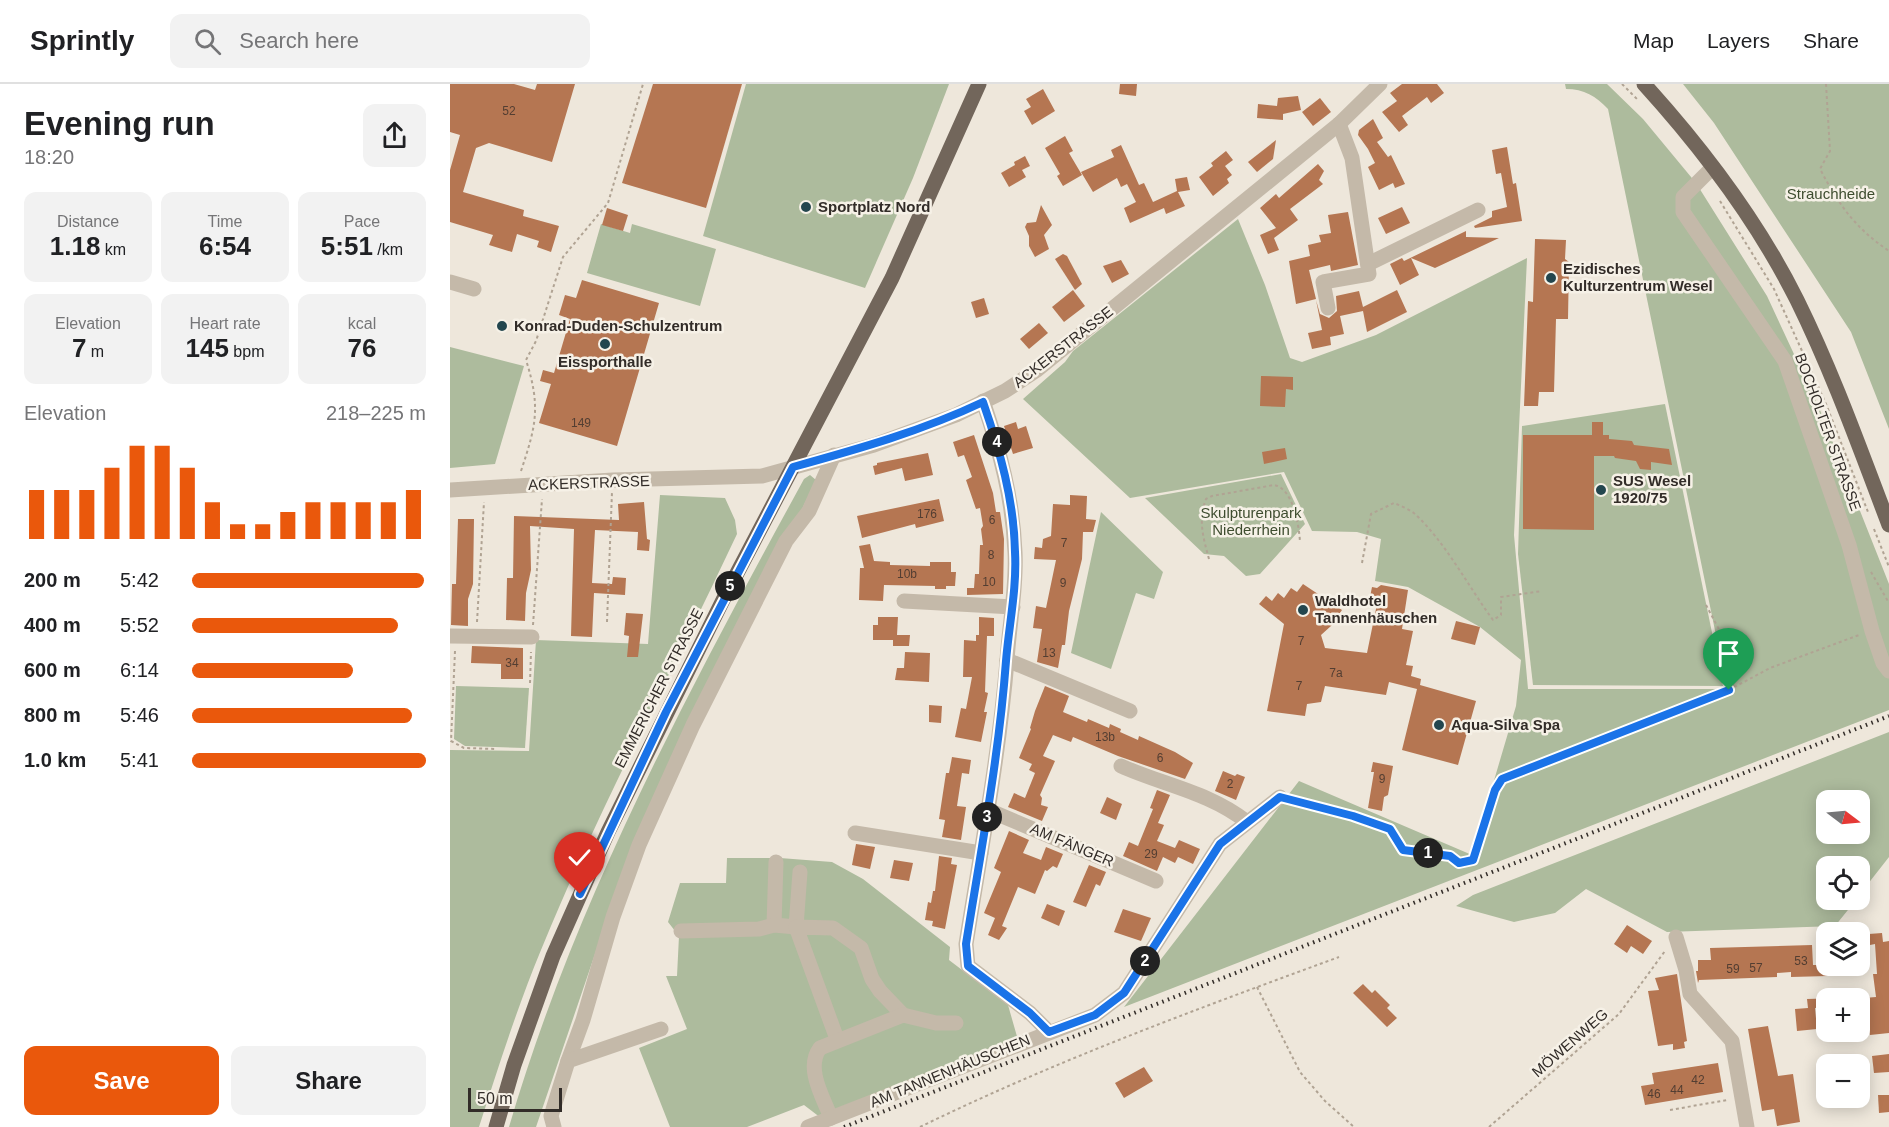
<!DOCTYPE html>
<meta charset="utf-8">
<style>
:root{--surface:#fff;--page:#f2f2f2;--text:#202124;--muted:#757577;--line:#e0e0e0;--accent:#ea580c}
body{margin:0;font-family:Arial,sans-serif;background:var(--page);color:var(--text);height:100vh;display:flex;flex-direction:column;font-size:22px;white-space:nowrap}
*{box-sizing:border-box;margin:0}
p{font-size:20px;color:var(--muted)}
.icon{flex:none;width:33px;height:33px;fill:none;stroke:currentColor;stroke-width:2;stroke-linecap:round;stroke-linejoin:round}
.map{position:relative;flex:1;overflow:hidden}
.panel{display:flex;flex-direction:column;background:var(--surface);width:450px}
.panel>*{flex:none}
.needle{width:39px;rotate:106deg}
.controls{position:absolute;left:1366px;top:706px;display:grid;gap:12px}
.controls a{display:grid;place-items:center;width:54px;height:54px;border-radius:12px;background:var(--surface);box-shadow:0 3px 15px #0003;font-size:30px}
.scale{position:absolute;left:18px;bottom:15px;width:94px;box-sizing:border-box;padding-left:6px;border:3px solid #322c28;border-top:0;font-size:16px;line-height:21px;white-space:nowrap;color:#322c28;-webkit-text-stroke:4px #f6f1e7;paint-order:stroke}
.pin{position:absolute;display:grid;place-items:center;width:51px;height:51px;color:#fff;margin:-62px -26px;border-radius:50% 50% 50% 0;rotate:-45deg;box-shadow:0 0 6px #0007}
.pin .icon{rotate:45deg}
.km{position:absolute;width:30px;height:30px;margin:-15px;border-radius:50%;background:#222;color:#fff;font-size:16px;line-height:30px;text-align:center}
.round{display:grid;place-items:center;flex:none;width:63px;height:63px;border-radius:12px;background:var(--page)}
.head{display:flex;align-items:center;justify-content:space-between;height:102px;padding:0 24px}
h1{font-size:33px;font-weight:700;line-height:45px}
.stats{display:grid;grid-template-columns:repeat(3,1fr);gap:9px;height:102px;padding:6px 24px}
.stats div{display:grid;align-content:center;border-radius:12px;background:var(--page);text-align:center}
.stats b{font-size:26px;font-weight:700}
.stats small{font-size:16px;font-weight:400}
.stats p{font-size:16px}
.chart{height:168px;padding:12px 24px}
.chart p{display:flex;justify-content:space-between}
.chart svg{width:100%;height:108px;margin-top:6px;stroke:var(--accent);stroke-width:6}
.primary-button{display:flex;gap:12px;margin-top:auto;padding:12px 24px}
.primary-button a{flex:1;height:69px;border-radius:12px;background:var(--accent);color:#fff;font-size:24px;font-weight:700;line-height:69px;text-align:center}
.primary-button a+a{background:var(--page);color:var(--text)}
ul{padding:0 24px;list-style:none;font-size:20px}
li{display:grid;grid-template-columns:96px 72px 1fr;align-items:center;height:45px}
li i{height:15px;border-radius:8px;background:var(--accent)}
header{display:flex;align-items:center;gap:36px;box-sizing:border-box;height:84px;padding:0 30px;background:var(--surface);border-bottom:2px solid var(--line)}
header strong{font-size:28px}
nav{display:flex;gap:33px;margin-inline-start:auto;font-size:21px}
.search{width:420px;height:54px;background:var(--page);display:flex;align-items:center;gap:15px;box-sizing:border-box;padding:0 21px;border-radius:12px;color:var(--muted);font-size:22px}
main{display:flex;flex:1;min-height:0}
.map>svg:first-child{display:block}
.green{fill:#adbb9d;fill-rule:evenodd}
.building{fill:#b57652}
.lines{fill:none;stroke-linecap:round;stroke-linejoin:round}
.path{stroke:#b0a393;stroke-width:2;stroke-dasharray:3 3;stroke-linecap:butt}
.minor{stroke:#c4b9a9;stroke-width:15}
.major{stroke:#72665b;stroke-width:15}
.rail{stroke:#322c28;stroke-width:4;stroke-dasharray:1.5 4.5;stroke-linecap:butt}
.route-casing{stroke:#fff;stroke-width:12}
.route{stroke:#1a73e8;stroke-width:8}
.poi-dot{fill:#23464e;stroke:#f6f1e7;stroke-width:2}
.labels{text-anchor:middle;stroke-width:5;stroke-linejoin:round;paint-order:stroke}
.number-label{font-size:12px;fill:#533e32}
.park-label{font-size:15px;fill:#3e4d2f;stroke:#f6f1e7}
.poi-label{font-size:15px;font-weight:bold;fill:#322c28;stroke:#f6f1e7;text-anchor:start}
.street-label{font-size:15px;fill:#322c28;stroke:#f6f1e7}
</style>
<header>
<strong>Sprintly</strong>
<div class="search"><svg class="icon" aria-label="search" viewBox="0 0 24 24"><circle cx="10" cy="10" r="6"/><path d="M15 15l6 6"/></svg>Search here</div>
<nav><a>Map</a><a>Layers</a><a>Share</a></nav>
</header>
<main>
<section class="panel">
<div class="head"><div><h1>Evening run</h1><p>18:20</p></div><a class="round"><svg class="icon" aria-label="share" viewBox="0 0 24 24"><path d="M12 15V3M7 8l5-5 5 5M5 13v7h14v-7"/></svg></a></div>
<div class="stats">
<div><p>Distance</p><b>1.18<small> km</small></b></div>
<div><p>Time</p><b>6:54</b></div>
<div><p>Pace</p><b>5:51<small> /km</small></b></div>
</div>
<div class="stats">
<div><p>Elevation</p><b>7<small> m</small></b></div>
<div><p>Heart rate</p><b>145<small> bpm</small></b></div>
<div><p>kcal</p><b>76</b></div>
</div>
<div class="chart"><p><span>Elevation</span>218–225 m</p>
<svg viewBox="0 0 160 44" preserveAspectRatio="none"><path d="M5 44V24M15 44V24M25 44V24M35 44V15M45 44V6M55 44V6M65 44V15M75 44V29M85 44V38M95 44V38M105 44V33M115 44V29M125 44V29M135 44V29M145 44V29M155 44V24"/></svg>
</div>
<ul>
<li><b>200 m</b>5:42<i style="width:99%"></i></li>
<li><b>400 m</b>5:52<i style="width:88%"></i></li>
<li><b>600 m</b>6:14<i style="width:69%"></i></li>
<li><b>800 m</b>5:46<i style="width:94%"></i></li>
<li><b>1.0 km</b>5:41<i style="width:100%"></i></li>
</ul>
<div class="primary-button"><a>Save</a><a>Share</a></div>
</section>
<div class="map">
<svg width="1439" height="1043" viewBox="0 0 1439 1043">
<rect width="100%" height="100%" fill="#eee7db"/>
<g class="green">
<polygon points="296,0 499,0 463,94 415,204 253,152"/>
<path d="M1115,0H1157L1193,35L1246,99L1317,212L1370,326L1439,500V626L674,923L849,697L1022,771L1066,622L1071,576L1030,543L958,503L925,497L931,455L907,448L862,447L834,388L680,414L573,315L615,278L623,267L788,135L815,201L840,274L852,278L926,251L1077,174L1064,451L1078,605H1277L1158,25C1146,12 1134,5 1116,5Z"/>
<polygon points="1233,0 1439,0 1439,345 1401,248 1264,39"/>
<polygon points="151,140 180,149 182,140 266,165 250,222 137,189"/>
<polygon points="0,263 74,282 45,380 0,384"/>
<polygon points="1215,320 1273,602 1083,601 1068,470 1072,342"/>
<polygon points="831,390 855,440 810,490 796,492 774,472 754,470 695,414"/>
<path d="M360,391L366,396L158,832L86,1043H59C126,814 240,604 354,395Z"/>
<path d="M210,411L275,414L285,436L287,450C222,589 149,724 91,866C67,924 48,984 29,1043H0V666L79,667L86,556L198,560Z"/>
<polygon points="651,428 713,488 704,515 686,509 661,585 621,569"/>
<polygon points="6,602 79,604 75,664 15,662 4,655"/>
<path d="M1439,648V773L1410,810V783H1377V816H1406L1385,842L1217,848L1136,805L1105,829L1064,838L1006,822L1023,811ZM1377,717H1410V750H1377Z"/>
<polygon points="277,774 330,774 382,778 413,795 500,863 499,876 558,921 568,956 371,1034 354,1021 297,1043 220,1043 189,964 237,945 216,892 227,892 229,852 218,838 230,799 276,799"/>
</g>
<g class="building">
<polygon points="0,0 64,0 85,6 87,0 125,0 102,78 39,59 26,64 13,108 74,126 73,132 109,142 101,168 87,163 89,157 67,150 62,168 39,161 43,151 0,138 0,86 10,51 0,48"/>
<polygon points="203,0 292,0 256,124 172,99"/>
<polygon points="670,0 687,0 686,12 669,10"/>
<polygon points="952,0 987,0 994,9 981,19 977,13 952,32 958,41 949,48 932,28 947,17 940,9"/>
<polygon points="593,5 605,27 582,41 574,27 581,23 576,15"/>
<polygon points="848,12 851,26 833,30 833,36 807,34 808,20 827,22 828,14"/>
<polygon points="870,14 881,28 863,42 852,28"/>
<polygon points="923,35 933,54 927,58 938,73 941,71 955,100 945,104 943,99 929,106 918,83 925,79 918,65 908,51 909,46"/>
<polygon points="615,52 623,67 619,69 632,91 613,102 607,92 610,90 595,64"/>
<polygon points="826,56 823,75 807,88 798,78"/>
<polygon points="671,61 689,101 694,99 703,118 727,107 725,95 737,93 740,106 728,108 735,122 716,130 714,124 680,139 674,124 686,118 677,100 671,103 667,94 643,108 631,88 664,73 661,66"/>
<polygon points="1057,63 1063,100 1066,99 1072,137 1025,144 1024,142 1042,133 1042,127 1057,123 1051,89 1046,90 1042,66"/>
<polygon points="776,67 783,76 775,82 782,91 777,95 779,99 763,112 749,93 763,82 761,79"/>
<polygon points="575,72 580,82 572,86 576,93 559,103 551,89 565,81 564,78"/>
<polygon points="868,80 874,87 869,96 873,100 840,125 848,136 824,154 829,166 818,170 810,151 826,144 810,124 826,110 829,114"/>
<polygon points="591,121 602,141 594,151 599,165 585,173 579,162 579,152 575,143 577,139 586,138"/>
<polygon points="952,123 960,139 936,150 928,134"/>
<polygon points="157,124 178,131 173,147 152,141"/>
<polygon points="898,128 908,181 881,187 880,181 859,186 866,215 846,220 839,177 860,172 858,161 871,158 869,151 881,149 878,131"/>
<polygon points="1016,147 1016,153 1049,154 985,184 961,174 969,191 950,201 940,180 952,174 954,177"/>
<polygon points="1085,155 1116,156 1115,175 1119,178 1118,235 1106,235 1104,308 1089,308 1088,322 1074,322 1078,217 1083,218"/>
<polygon points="613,170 617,172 632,200 625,206 605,175"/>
<polygon points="671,176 679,190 662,199 653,182"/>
<polygon points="132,196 209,219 167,362 89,339 101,300 90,297 93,286 104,289 120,235 109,231 115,211 126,214"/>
<polygon points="623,206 635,222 614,238 602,223"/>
<polygon points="947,206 957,228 917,248 913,227 890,232 894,250 880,253 881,261 862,265 858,249 872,246 866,216 870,230 879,234 887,227 886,212 909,207 913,223"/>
<polygon points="534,214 539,230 526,234 521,218"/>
<polygon points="589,239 598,249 579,265 570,255"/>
<polygon points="811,292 843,293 843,306 836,305 835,323 810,322"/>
<polygon points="566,338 568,345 576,342 583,364 563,370 554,342"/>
<polygon points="1142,338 1153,338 1153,351 1159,351 1159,355 1182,357 1184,361 1219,365 1222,381 1201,378 1201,386 1190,385 1186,377 1165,374 1164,372 1144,372 1144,446 1073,445 1073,351 1142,351"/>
<polygon points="524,351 543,409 546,428 550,428 554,455 553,510 517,511 517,504 524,504 525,490 529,490 530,461 533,461 531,445 533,442 530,424 526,425 516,396 522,393 514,371 508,373 503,358"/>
<polygon points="835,364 837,375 814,380 812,368"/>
<polygon points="478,369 483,391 455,397 452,384 425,391 423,382 427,381 427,379"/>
<polygon points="620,411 637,412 636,435 646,436 643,448 633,448 632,475 619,527 615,561 612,561 608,584 587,578 592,545 583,544 586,522 596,524 606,476 584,475 585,463 592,464 593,455 601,452 603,420 620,421"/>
<polygon points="489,415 494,437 466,444 465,440 412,454 407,432"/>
<polygon points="194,418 197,455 200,456 199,467 187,466 188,448 145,446 142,499 162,500 163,493 176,494 175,511 144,509 142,553 121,552 124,445 80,442 81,486 76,509 75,537 56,536 57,494 63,494 64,432 169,436 168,420"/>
<polygon points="8,435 24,435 23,500 18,515 18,542 1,541 2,500 6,500"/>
<polygon points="420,460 424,477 440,478 440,481 480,482 480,478 501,478 501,488 506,488 505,502 496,502 496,505 485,505 485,502 434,501 433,517 409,516 410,484 414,484 409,462"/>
<polygon points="853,500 892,526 881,542 871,551 875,564 917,569 927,520 919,518 922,503 927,504 931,501 958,506 952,545 963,547 956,581 963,582 961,592 971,595 970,601 1026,617 1008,681 952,666 967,605 939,598 936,611 875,602 871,618 857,620 855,632 817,627 834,540 809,520 816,512 822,517 828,509 834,514 841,504 847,508"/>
<polygon points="176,529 193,530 188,573 177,573 179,552 174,551"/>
<polygon points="428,533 448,533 447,551 460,551 459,562 443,562 443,556 423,556 423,541 428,541"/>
<polygon points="529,533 544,534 544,552 537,552 535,608 538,609 534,628 537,628 531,658 505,653 511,624 516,625 522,593 513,593 514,556 526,557 526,551 529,551"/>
<polygon points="1006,537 1030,543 1025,561 1001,555"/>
<polygon points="22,562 73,564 73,595 51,595 51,580 21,579"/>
<polygon points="455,568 480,569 479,598 445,596 447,584 454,584"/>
<polygon points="595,602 619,612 613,628 637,638 638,635 659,644 660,640 671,645 670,648 688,656 689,652 725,668 743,679 735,695 668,672 623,653 621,658 603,651 593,672 605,677 590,711 592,714 591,721 598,723 592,737 558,723 564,709 575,714 585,689 579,686 582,680 569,674 581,645 580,644 585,627"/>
<polygon points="479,621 492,622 491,639 479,638"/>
<polygon points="502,673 521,676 519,690 512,689 507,722 516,723 511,756 492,753 495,736 489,735 496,689 499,689"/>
<polygon points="923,678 943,682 938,711 934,713 932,727 918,724 924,688 921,688"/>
<polygon points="773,687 785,692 787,690 795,693 786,716 765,707"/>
<polygon points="707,706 720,711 708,739 714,741 707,757 725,764 729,756 750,765 743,780 728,773 725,779 713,773 707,787 673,772 679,758 688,762 703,725 700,724"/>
<polygon points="657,713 672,720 666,736 650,729"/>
<polygon points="559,747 579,756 573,769 591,776 596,763 613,770 607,784 603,782 597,787 595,786 585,810 568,803 552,842 557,844 549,856 538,851 545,834 534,829 551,788 544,784"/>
<polygon points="406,760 425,763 420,785 402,781"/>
<polygon points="489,772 502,774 501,780 507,781 495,845 482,842 483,837 475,836 478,818 481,819 483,807 485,807"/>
<polygon points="444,776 463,779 459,797 440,794"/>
<polygon points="639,781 656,788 650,802 646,800 636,823 623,818"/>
<polygon points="597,820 615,827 609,842 591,834"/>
<polygon points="673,825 701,834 691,857 664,848"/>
<polygon points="1177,841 1202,857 1193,870 1181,862 1177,869 1164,860"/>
<polygon points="1432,849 1433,858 1439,857 1439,949 1420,951 1414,914 1426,913 1423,890 1427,890 1425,860 1420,861 1419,850"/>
<polygon points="1362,861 1363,881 1377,881 1378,892 1341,893 1341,888 1327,889 1327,893 1249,896 1248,899 1246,887 1248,887 1248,876 1261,876 1260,864"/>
<polygon points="1227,890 1237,957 1234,958 1235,964 1223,966 1223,960 1208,962 1198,907 1209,906 1205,894"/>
<polygon points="913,900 922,909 925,906 940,921 937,924 947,934 937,943 903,909"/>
<polygon points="1389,914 1377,915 1377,923 1365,924 1367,945 1347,947 1345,925 1358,924 1357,915"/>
<polygon points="1318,942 1328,992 1343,990 1350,1038 1327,1042 1324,1025 1312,1027 1298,945"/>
<polygon points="1439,970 1439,988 1424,989 1422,972"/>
<polygon points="1268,979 1273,1008 1195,1021 1191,1002 1204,1000 1202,989"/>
<polygon points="694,983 703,997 674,1014 665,999"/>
<polygon points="1428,1011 1439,1011 1439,1028 1429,1029"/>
</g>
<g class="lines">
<g class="path">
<polyline points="1172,0 1187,15"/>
<path d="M1376,0L1380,67L1370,85C1389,121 1405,144 1439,167"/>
<polyline points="1270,117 1324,205 1376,320 1418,428"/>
<path d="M71,387C86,342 91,323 76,276L86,257L113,173L158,119L193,0"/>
<polyline points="1424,445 1439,483"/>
<path d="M759,475C753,453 748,436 756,415L762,412L824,401C843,404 849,441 850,458"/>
<path d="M912,479L921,430L944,419C951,422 959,425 965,430C996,459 1018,502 1043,536L1051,531V513L1092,507"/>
<polyline points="1421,488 1439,519"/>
<polyline points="1256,521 1271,549 1278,588 1284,603"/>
<polyline points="27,538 34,418"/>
<polyline points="157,538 162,408"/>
<polyline points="83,541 92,415"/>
<polyline points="5,567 1,657 14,664 47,665"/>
<polyline points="80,599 81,568"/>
<polyline points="844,717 903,732 940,745 953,766 1000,772 1009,779 1023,776 1045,706 1052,695 1279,606 1320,584 1409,551"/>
<polyline points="807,903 850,988 875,1017 904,1043"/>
<polyline points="1220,1026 1277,1016"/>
<path d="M470,1043C605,977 747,925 889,873"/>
<polyline points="1039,1043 1169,930 1215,867"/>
</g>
<g class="minor">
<polyline points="1263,83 1233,113 1233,128 1335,277 1399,461 1422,547 1433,579 1439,587"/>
<polyline points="918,180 1028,126"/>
<polyline points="0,198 24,205"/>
<polyline points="878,224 873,198 919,190 902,74 889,40"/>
<path d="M533,317C550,367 563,416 565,468C567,504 559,540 557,577C549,672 531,766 516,860L518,882L580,929L599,948"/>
<polyline points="0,406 163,396 312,392 424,361 506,331 555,307 587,286 889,40 930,0"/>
<polyline points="454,517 563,523"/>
<polyline points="0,552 82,553"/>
<polyline points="557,576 680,627"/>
<path d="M671,682C713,701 759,708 797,738"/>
<polyline points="538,726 706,797"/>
<polyline points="405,749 531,769"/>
<polyline points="324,841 326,778"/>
<polyline points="231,847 309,845 324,841 346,843 350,788"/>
<polyline points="1226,853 1236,886 1240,910 1282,957 1297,1043"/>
<polyline points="387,955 346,843 383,844 411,864 422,895 430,907 453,931"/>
<polyline points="118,977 133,936 163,833 189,761 243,641 336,457 359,427 384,371"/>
<path d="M381,1034C373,1013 355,984 370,964L453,931L486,939H506"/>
<polyline points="104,1043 101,1032 118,977 211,945"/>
<polyline points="358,1043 645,931 674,909 770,760 830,713"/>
</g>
<g class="major">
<path d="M1194,0C1253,65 1308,138 1347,216C1383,289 1410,365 1439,441"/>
<polyline points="46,1043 64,981 103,872 158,748 274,514 442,194 529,0"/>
</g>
<polyline class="rail" points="394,1043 1439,632"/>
</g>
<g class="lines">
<g class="route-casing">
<path id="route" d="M130,810L216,628L343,383C408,365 472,347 533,318C550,367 564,416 565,468C567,505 559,540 556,577C549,672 531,766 516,860L518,882L580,929L599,948L645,931L674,909L770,760L830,713L903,732L940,745L953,766L1000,772L1009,779L1023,776L1045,706L1052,695L1279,606"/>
</g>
<use href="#route" class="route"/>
</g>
<g class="poi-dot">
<circle cx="356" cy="123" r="6"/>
<circle cx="1101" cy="194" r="6"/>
<circle cx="52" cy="242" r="6"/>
<circle cx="155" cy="260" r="6"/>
<circle cx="1151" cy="406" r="6"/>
<circle cx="853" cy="526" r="6"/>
<circle cx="989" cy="641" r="6"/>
</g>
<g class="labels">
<g class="number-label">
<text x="59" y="31">52</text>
<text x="131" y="343">149</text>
<text x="477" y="434">176</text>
<text x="542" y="440">6</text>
<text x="614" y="463">7</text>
<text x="541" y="475">8</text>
<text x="457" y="494">10b</text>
<text x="539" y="502">10</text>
<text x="613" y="503">9</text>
<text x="851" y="561">7</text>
<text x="599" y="573">13</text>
<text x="62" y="583">34</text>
<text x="886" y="593">7a</text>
<text x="849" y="606">7</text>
<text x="655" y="657">13b</text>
<text x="710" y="678">6</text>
<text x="932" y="699">9</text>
<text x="780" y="704">2</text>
<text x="701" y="774">29</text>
<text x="1351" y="881">53</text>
<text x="1306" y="888">57</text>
<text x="1283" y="889">59</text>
<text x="1248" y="1000">42</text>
<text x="1227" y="1010">44</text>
<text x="1204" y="1014">46</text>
</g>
<g class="park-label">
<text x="1381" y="115">Strauchheide</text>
<text x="801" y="434">Skulpturenpark<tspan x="801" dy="17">Niederrhein</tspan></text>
</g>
<g class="poi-label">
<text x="368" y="128">Sportplatz Nord</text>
<text x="1113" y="190">Ezidisches<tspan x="1113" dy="17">Kulturzentrum Wesel</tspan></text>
<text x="64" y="247">Konrad-Duden-Schulzentrum</text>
<text x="155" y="283" text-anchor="middle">Eissporthalle</text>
<text x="1163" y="402">SUS Wesel<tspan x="1163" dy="17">1920/75</tspan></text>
<text x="865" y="522">Waldhotel<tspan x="865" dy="17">Tannenhäuschen</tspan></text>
<text x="1001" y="646">Aqua-Silva Spa</text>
</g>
<g class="street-label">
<text transform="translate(613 263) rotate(-38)" y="5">ACKERSTRASSE</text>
<text transform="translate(1378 348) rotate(70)" y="5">BOCHOLTER STRASSE</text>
<text transform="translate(139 399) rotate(-2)" y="5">ACKERSTRASSE</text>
<text transform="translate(209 604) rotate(-63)" y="5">EMMERICHER STRASSE</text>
<text transform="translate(622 761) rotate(23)" y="5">AM FÄNGER</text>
<text transform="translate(1120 959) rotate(-41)" y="5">MÖWENWEG</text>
<text transform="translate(500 987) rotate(-22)" y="5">AM TANNENHÄUSCHEN</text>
</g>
</g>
</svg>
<div class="controls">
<a><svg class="needle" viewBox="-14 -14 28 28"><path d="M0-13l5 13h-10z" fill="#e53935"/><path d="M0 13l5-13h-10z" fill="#757577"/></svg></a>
<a><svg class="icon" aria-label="locate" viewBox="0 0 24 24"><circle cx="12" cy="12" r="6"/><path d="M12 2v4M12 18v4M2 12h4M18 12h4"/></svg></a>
<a><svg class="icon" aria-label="layers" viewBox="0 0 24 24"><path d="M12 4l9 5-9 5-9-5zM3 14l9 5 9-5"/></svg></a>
<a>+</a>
<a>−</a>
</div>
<div class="scale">50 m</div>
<div class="pin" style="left:1279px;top:606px;background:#1e9e55"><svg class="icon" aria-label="arrive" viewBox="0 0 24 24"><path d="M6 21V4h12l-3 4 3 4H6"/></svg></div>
<div class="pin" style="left:130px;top:810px;background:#d93025"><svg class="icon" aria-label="check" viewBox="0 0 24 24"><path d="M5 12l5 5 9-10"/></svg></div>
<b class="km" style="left:978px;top:769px">1</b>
<b class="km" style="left:695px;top:877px">2</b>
<b class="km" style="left:537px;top:733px">3</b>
<b class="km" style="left:547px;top:358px">4</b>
<b class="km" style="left:280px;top:502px">5</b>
</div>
</main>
